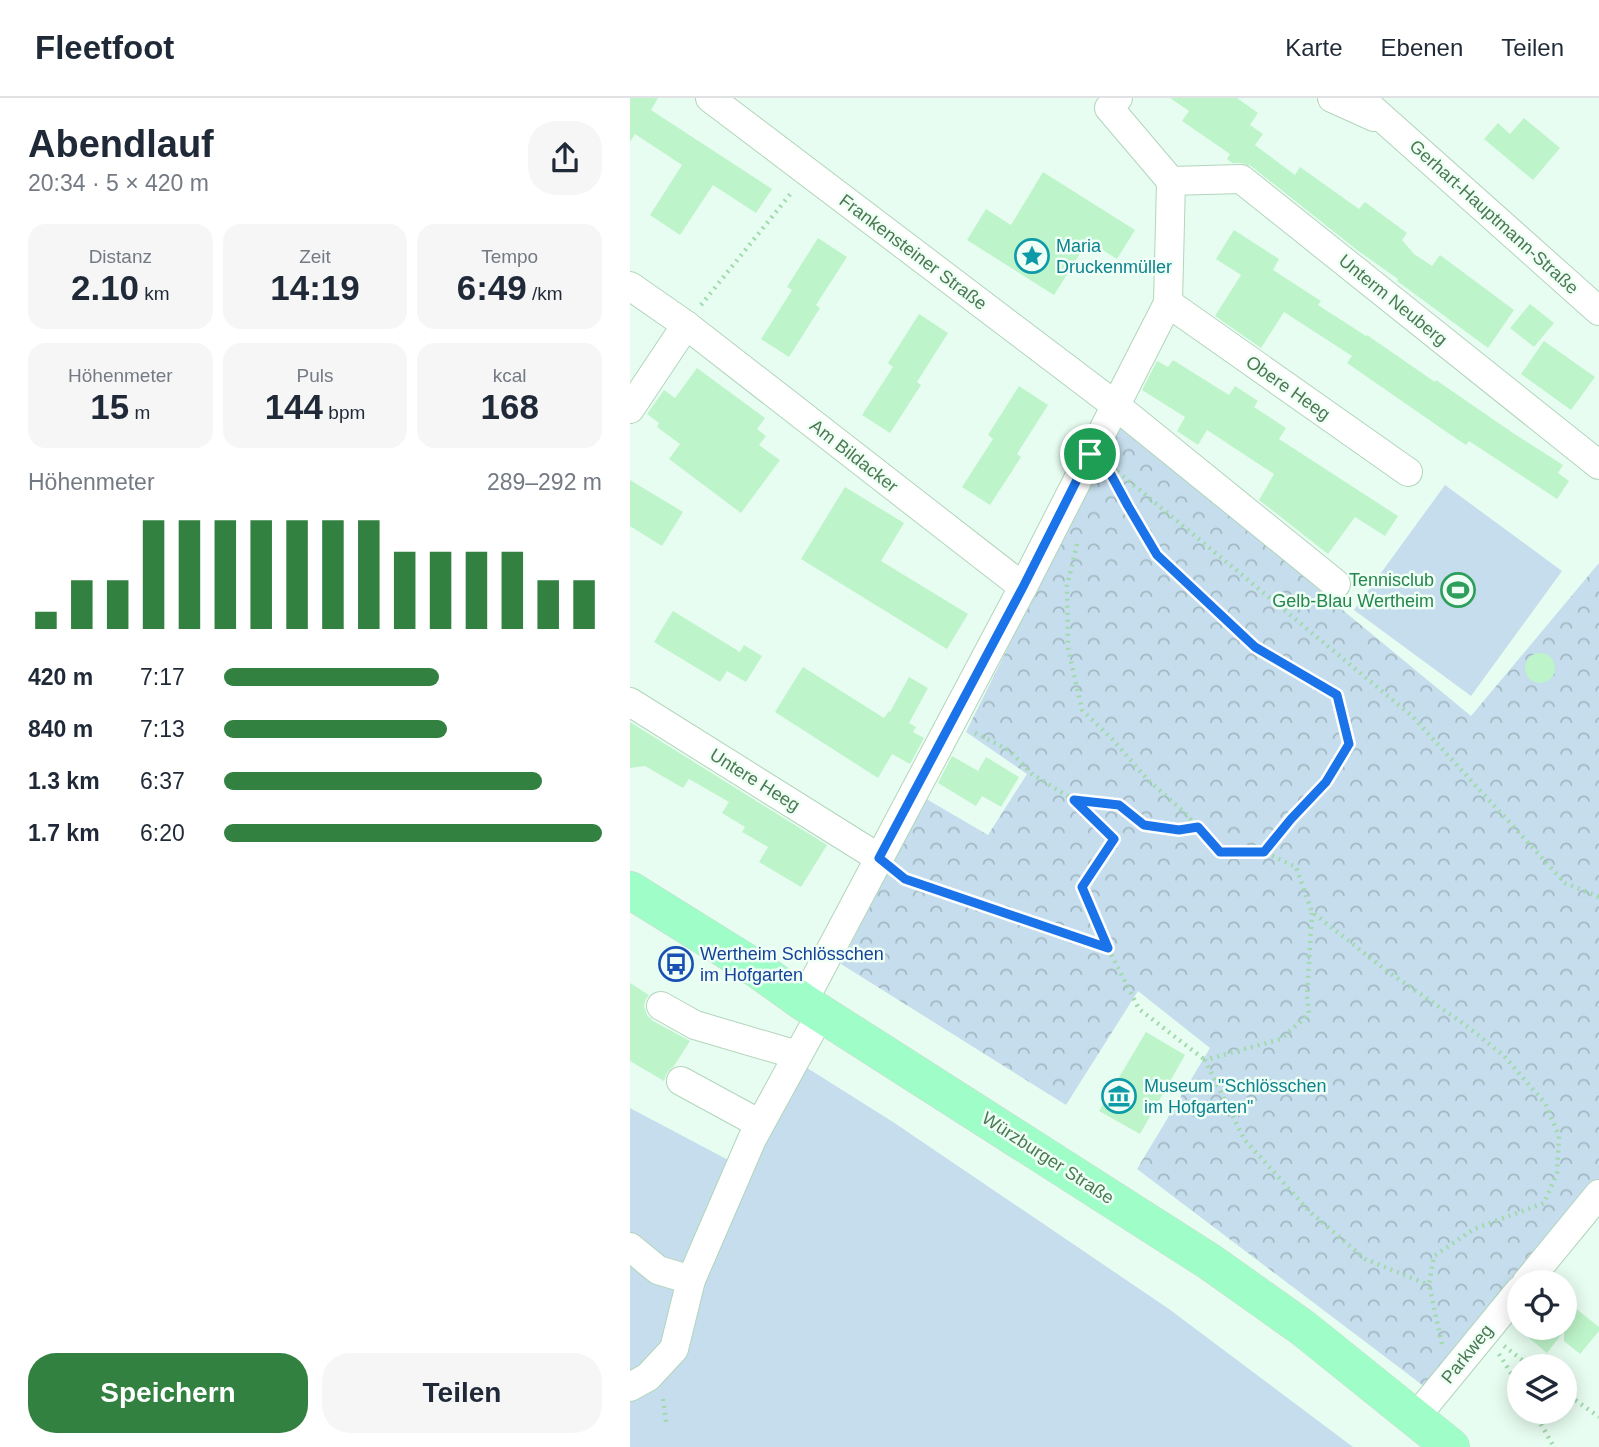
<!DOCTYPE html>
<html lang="de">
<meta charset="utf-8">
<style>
:root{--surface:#fff;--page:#f6f6f7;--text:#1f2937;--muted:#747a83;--line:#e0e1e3;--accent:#328141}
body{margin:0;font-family:Helvetica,sans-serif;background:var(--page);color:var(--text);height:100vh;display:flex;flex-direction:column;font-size:26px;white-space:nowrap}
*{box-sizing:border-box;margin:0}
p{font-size:23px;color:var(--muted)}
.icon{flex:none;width:38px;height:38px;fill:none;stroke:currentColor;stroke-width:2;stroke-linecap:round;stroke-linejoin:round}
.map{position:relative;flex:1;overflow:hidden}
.details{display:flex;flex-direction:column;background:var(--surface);width:630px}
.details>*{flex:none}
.controls{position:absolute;left:877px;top:1172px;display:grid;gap:14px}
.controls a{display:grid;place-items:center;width:70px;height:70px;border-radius:50%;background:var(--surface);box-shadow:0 4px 18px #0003;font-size:35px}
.pin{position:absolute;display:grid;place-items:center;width:60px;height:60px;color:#fff;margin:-30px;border:4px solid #fff;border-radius:50%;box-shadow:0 2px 7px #0007}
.round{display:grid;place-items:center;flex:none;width:74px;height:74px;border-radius:28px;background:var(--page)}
.headline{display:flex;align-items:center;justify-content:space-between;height:119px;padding:0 28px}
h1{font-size:38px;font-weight:700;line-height:52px}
.figures{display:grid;grid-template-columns:repeat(3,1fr);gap:10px;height:119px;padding:7px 28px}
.figures div{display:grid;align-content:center;border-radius:18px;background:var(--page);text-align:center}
.figures b{font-size:35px;font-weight:700}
.figures small{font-size:19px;font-weight:400}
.figures p{font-size:19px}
.chart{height:196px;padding:14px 28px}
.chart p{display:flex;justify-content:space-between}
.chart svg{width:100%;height:126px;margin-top:7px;stroke:var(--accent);stroke-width:6}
.cta{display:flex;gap:14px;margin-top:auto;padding:14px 28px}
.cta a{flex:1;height:80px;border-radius:28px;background:var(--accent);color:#fff;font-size:28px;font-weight:700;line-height:80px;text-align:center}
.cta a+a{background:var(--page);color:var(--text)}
ul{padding:0 28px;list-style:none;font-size:23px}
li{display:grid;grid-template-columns:112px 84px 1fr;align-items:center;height:52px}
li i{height:18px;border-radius:9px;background:var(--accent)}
header{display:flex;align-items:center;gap:42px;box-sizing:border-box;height:98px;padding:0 35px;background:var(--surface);border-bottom:2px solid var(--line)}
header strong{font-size:33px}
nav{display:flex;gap:38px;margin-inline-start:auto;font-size:24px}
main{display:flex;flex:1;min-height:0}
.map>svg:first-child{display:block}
.green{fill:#c5ddec}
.forest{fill:url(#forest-crowns)}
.building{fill:#bef4c9}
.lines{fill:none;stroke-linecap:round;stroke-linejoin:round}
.minor-casing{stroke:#b2d5bb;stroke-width:30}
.major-casing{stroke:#ccd9cf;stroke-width:38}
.path{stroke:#a1daac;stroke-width:4.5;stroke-dasharray:2 5;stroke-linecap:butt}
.minor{stroke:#fff;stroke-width:28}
.major{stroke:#9ffec8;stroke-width:37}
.route-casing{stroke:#fff;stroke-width:14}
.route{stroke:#1a73e8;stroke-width:9}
.labels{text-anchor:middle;stroke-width:5;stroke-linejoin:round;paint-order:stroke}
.street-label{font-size:18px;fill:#4a7952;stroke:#effff6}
.culture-label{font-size:18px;fill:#0d838f;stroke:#effff6;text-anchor:start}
.leisure-label{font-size:18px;fill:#27864d;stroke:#effff6;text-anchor:end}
.transit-label{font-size:18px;fill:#164399;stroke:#effff6;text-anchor:start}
</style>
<header>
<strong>Fleetfoot</strong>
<nav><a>Karte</a><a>Ebenen</a><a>Teilen</a></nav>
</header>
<main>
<section class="details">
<div class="headline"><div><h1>Abendlauf</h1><p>20:34 · 5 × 420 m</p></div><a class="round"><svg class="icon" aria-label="share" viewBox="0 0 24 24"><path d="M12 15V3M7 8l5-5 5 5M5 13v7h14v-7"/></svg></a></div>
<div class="figures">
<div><p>Distanz</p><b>2.10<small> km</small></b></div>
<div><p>Zeit</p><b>14:19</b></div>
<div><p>Tempo</p><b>6:49<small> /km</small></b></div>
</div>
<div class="figures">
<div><p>Höhenmeter</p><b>15<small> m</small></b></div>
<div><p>Puls</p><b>144<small> bpm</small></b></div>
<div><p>kcal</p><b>168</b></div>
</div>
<div class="chart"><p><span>Höhenmeter</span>289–292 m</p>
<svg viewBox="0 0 160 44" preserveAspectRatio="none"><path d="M5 44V38M15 44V27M25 44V27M35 44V6M45 44V6M55 44V6M65 44V6M75 44V6M85 44V6M95 44V6M105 44V17M115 44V17M125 44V17M135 44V17M145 44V27M155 44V27"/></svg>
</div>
<ul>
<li><b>420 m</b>7:17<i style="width:57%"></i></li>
<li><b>840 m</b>7:13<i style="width:59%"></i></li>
<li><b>1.3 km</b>6:37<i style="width:84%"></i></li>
<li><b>1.7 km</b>6:20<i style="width:100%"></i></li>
</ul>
<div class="cta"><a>Speichern</a><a>Teilen</a></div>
</section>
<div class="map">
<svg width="969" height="1349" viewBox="0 0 969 1349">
<defs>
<pattern id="forest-crowns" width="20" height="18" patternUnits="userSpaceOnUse" patternTransform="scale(1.75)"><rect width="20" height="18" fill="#c5ddec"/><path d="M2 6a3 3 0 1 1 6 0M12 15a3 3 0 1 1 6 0" fill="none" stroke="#a2b8c2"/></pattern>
</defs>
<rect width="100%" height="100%" fill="#e8fdf1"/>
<g class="green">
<polygon points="815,387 932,473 841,598 724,512"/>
<polygon points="174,968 263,1024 539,1211 723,1349 0,1349 0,1010 119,1073"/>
</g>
<polygon class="forest" points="492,320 709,509 841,618 969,465 969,1096 795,1289 507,1071 580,950 508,893 436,1007 211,866 293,699 358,737 397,676 336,634"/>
<g class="building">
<polygon points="0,0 28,0 21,12 142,91 126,115 83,87 50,137 20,117 52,67 5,36 0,44"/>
<polygon points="540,0 607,0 628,15 620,27 633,36 625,47 665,77 670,69 729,111 735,104 777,135 772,142 784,156 802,168 810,157 884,212 858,250 767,183 768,181 727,152 621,68 611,65 602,65 597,61 600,56 552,23 559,13"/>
<polygon points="894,20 930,50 903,82 854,41 868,25 880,36"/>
<polygon points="413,74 505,132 487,161 458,143 424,197 337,142 356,111 381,127"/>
<polygon points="604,132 649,161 643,172 691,203 688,207 736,238 737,237 805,284 806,282 883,335 933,367 928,375 939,383 927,401 839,343 836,347 818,335 717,265 722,258 654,214 631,250 585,218 611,177 586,161"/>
<polygon points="188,140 217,159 186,207 190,210 159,259 131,241 162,192 157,189"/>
<polygon points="900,206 924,225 904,249 880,230"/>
<polygon points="289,216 318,235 287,284 291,287 260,335 232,317 263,269 258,265"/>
<polygon points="914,243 965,279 941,312 891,276"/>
<polygon points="543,262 599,297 605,288 628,303 624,309 656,330 649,341 768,418 755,438 725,419 698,456 629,402 644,376 577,332 568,347 547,333 555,319 512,292 527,263 538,269"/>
<polygon points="67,270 135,320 127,331 136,338 129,347 150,362 111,415 39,361 50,346 27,329 29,325 17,316 34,292 45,300"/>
<polygon points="389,288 418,307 387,356 391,359 360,407 332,389 363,341 358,337"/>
<polygon points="0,382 53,414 32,448 0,428"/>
<polygon points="215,389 274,425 251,463 338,516 317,551 171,461"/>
<polygon points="43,513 110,554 114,547 132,558 116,584 97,573 90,584 24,544"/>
<circle cx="910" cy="570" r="15"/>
<polygon points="173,569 254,620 259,613 260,614 279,579 298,590 279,625 286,629 283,634 294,640 280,666 262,656 248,680 145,614"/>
<polygon points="0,624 197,747 171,789 129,764 138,749 112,734 115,729 92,715 99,704 59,681 53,690 15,668 0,670"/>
<polygon points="322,658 348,673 356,659 389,679 371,709 352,698 346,708 308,685"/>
<polygon points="0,885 19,897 16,901 14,908 17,917 23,923 60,943 44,968 37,975 34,983 0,963"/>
<polygon points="516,934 555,957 510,1036 469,1013"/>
<polygon points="934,1201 969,1229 969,1233 950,1256 934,1243 934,1233 917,1255 887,1230 934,1230"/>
</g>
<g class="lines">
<g class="minor-casing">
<g id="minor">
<polyline points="80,0 485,307 706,486"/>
<polyline points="702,0 744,19"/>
<polyline points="730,0 969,213"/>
<polyline points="541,83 611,81 969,367"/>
<polyline points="0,188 56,227 393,489"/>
<polyline points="538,205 778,374"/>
<polyline points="0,311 56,227"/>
<polyline points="0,604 249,760"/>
<polyline points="173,904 393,489 538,205 541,83 479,10 488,0"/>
<polyline points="31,908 65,927 167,957"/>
<polyline points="51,983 130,1026"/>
<polyline points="0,1149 28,1172 61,1182 122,1041 191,915"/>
<polyline points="896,1185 969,1096"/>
<polyline points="0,1289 18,1279 44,1251 61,1182"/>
<polyline points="785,1320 889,1193"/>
</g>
</g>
<g class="major-casing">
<polyline id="major" points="0,792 127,871 173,904 580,1164 673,1230 821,1349"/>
</g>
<g class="path">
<polyline points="71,207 162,94"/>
<polyline points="482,369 782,618 935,785 969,799"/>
<polyline points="480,375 528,458 625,549 707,597 719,646 696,684 661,721 634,754"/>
<polyline points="447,446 437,488 438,550 452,612 483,642 519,683 553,713 590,754 634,754 666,769 682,814 757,873 834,926 874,958 915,1005 929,1038 927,1075 914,1105 844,1131 804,1158 799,1187 812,1246"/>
<polyline points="345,635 379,652 402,676 444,702 484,741 452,789 478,850 509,911 575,962"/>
<polyline points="444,702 489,707 514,727 549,732 568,729"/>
<polyline points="268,775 275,781 477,850"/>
<polyline points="682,815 677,897 679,916 651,941 575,962 614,1041 679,1113 735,1161 799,1187"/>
<polyline points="874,1248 901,1269"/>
<polyline points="869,1256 889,1288"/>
<polyline points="934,1294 969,1319"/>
<polyline points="33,1301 36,1324"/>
<polyline points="904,1314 924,1349"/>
</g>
<use href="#minor" class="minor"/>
<use href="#major" class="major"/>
</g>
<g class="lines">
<g class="route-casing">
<polygon id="route" points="460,356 473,362 498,408 527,457 625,549 707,597 719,646 696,684 661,721 634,754 590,754 568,729 549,732 514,727 489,707 444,702 484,741 452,789 478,850 275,781 249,760 393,489"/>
</g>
<use href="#route" class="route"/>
</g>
<defs>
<g id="sight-ring" transform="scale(1.75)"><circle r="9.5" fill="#effff6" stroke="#0f9aa8" stroke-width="1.5"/><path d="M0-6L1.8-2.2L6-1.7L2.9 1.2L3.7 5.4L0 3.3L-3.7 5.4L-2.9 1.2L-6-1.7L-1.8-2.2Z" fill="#0f9aa8"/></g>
<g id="stadium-ring" transform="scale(1.75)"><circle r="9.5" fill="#effff6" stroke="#2e9e5b" stroke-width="1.5"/><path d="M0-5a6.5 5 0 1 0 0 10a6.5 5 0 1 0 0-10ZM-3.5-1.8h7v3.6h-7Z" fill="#2e9e5b"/></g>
<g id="bus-ring" transform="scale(1.75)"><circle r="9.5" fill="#effff6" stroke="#1a4fb4" stroke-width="1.5"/><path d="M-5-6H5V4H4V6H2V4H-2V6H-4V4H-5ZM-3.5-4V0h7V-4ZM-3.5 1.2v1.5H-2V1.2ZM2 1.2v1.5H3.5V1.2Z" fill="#1a4fb4"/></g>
<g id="museum-ring" transform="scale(1.75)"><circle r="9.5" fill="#effff6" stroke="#0f9aa8" stroke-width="1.5"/><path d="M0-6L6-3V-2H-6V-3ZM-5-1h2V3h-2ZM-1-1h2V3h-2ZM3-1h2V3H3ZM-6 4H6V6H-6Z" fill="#0f9aa8"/></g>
</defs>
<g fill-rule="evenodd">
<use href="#sight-ring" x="402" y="158"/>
<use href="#stadium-ring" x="828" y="492"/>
<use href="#bus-ring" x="46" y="866"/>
<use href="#museum-ring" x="489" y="998"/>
</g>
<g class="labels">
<g class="street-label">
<text transform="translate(864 119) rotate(42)" y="6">Gerhart-Hauptmann-Straße</text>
<text transform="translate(283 154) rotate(37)" y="6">Frankensteiner Straße</text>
<text transform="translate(763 202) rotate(39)" y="6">Unterm Neuberg</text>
<text transform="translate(658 290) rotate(35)" y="6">Obere Heeg</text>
<text transform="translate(224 358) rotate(38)" y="6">Am Bildacker</text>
<text transform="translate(125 682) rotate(32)" y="6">Untere Heeg</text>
<text transform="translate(418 1060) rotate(33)" y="6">Würzburger Straße</text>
<text transform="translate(837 1256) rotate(-51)" y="6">Parkweg</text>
</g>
<g class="culture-label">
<text x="426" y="154">Maria<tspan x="426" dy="21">Druckenmüller</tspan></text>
<text x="514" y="994">Museum "Schlösschen<tspan x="514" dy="21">im Hofgarten"</tspan></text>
</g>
<g class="leisure-label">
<text x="804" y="488">Tennisclub<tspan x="804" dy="21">Gelb-Blau Wertheim</tspan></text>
</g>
<g class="transit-label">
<text x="70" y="862">Wertheim Schlösschen<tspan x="70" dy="21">im Hofgarten</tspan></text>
</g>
</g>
</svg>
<div class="controls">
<a><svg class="icon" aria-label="locate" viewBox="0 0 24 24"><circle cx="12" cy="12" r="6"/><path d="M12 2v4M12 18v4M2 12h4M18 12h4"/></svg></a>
<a><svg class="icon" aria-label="layers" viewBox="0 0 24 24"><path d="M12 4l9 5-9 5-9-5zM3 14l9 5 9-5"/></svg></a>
</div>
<div class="pin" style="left:460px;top:356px;background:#1e9e55"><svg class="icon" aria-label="arrive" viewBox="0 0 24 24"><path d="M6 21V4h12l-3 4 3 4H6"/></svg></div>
</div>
</main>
